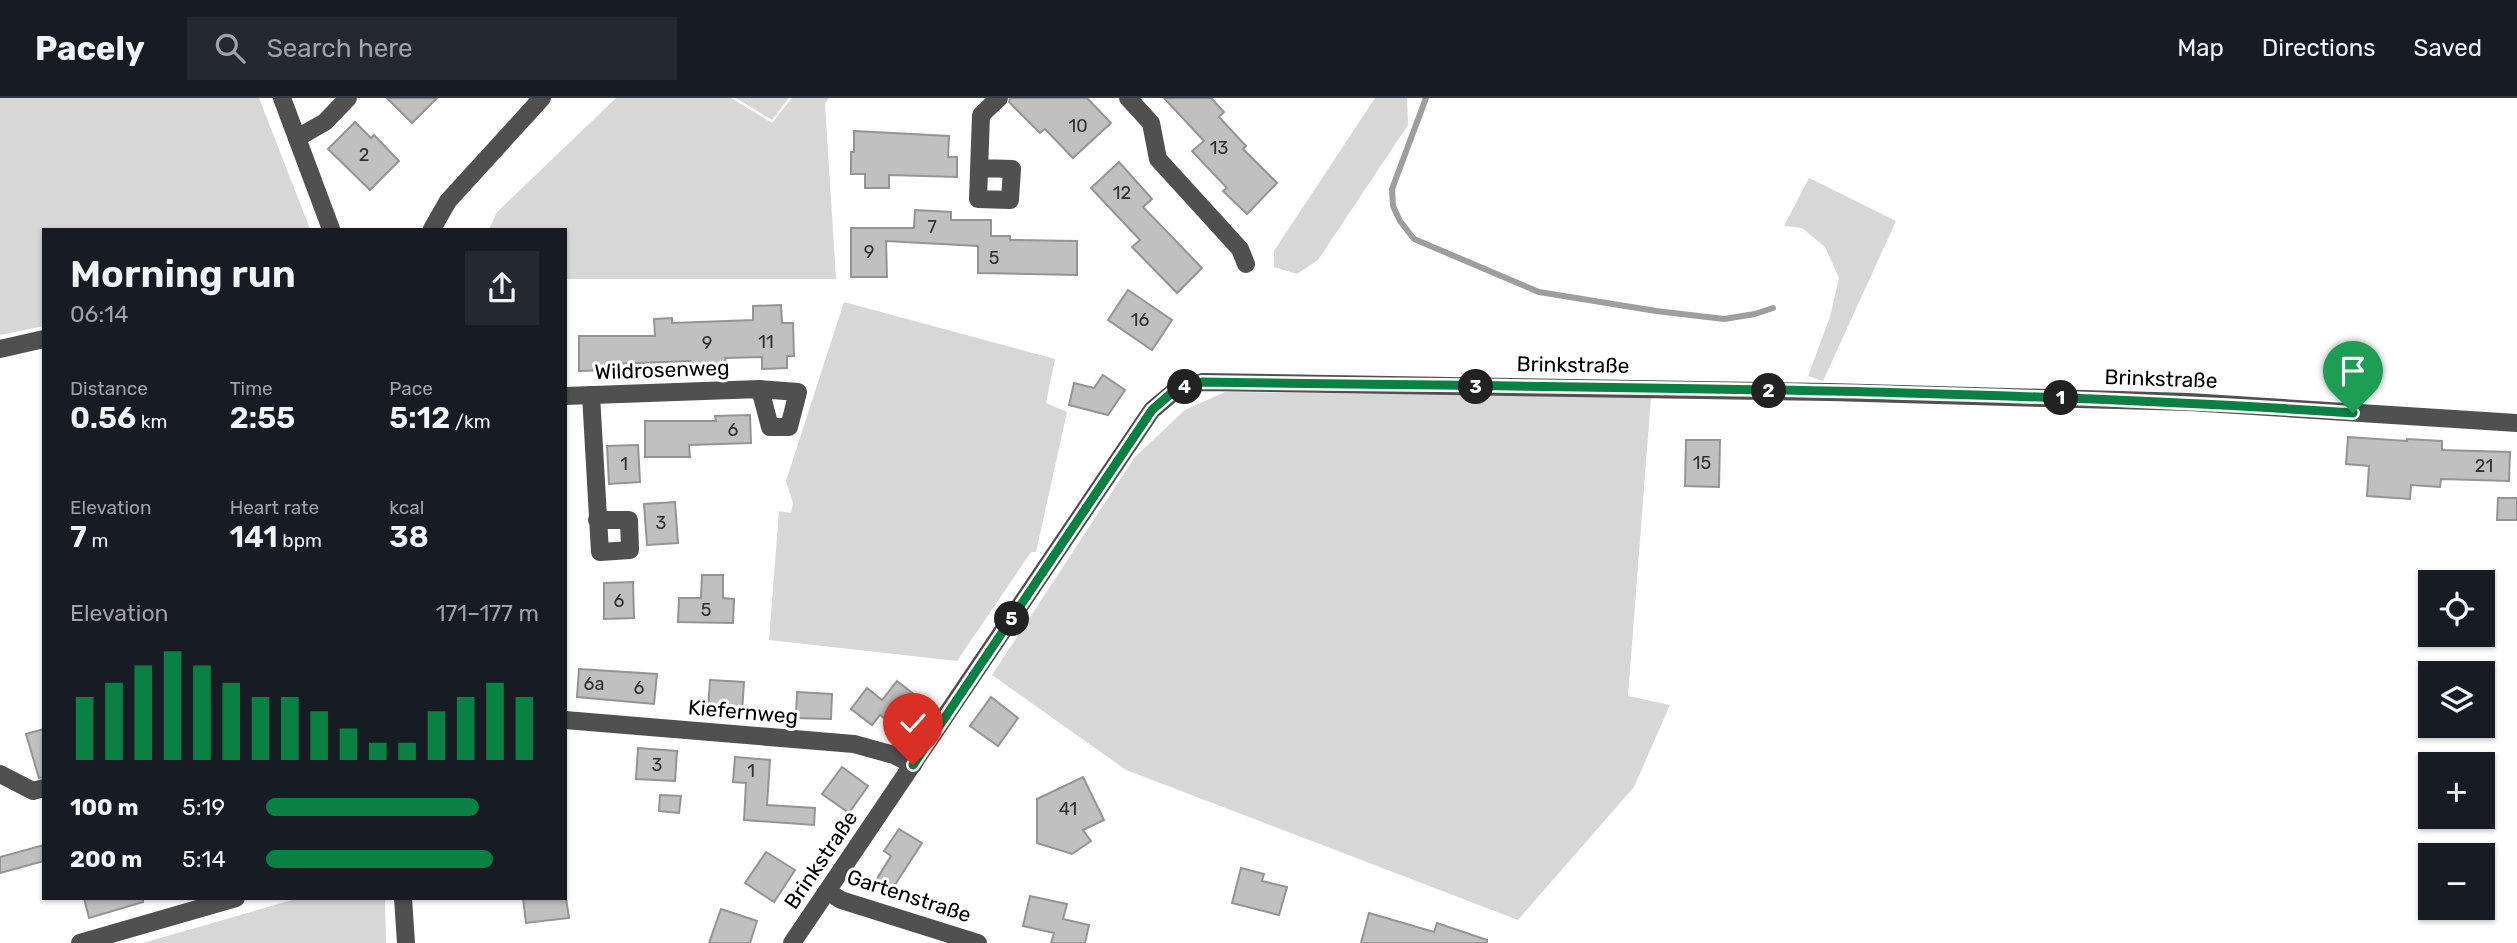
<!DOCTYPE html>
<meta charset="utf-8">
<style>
:root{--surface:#171b24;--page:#242831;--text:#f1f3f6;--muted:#9ea1a6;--line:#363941;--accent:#0b8043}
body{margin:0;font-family:Rubik,sans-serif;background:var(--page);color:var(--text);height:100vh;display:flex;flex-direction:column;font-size:26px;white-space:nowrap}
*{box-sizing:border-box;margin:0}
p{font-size:23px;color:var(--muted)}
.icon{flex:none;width:38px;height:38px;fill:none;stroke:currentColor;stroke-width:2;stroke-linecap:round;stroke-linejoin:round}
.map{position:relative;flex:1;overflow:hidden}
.panel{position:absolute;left:42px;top:130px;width:525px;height:672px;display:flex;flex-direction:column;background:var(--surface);border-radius:0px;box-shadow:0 2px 5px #0004}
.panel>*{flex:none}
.tools{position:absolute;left:2418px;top:472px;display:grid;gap:14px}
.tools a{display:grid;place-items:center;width:77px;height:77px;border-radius:0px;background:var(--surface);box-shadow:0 2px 5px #0004;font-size:35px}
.pin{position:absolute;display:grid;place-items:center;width:60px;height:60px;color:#fff;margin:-72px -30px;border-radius:50% 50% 50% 0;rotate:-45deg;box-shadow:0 0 7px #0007}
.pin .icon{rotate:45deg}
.km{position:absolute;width:35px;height:35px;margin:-18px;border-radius:50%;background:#222;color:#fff;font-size:19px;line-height:35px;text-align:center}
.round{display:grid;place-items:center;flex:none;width:74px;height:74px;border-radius:0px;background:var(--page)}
.overview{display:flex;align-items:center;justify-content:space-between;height:119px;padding:0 28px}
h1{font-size:38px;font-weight:600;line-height:52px}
.figures{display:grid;grid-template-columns:repeat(3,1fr);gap:10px;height:119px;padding:7px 28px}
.figures div{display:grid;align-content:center}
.figures b{font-size:30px;font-weight:600}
.figures small{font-size:19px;font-weight:400}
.figures p{font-size:19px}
.chart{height:196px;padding:14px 28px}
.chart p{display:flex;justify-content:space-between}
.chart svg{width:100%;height:126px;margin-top:7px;stroke:var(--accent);stroke-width:6}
ul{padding:0 28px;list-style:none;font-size:23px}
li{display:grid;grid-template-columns:112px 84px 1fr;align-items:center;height:52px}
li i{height:18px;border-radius:9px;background:var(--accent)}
header{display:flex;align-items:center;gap:42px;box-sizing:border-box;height:98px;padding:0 35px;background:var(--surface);border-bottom:2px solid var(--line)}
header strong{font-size:33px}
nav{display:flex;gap:38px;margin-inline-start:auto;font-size:24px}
.search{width:490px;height:63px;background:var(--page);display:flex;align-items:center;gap:18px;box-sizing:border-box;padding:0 24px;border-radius:0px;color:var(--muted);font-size:26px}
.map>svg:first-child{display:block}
.green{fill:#d7d7d7}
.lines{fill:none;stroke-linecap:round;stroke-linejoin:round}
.stream{stroke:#9e9e9e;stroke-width:6}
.building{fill:#c0c0c0;stroke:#949494;stroke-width:2}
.minor{stroke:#505050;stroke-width:18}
.route-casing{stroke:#fff;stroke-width:14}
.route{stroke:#0b8043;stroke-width:9}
.labels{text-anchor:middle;stroke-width:6;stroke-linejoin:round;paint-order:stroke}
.number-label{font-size:18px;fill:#303030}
.street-label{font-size:21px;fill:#000;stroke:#fff}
</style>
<header>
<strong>Pacely</strong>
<div class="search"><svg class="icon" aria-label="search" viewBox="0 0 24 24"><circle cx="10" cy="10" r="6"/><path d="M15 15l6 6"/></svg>Search here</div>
<nav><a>Map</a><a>Directions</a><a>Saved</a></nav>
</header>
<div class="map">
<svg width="2517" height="845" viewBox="0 0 2517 845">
<rect width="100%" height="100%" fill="#fff"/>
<g class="green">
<polygon points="0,0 259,0 310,131 44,131 44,228 0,237"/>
<polygon points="616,0 731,0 772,25 792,0 829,0 825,6 836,181 565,181 565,131 489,131 497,114"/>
<polygon points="736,0 789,0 772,22"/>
<polygon points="1375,0 1407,0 1408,27 1318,162 1297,176 1274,169 1274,153"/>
<polygon points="1809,80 1896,123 1823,283 1808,278 1830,219 1839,180 1825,149 1802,130 1784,128"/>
<polygon points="844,204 1055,261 1046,305 1067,314 1036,454 1031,454 957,563 769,542 779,413 791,415 793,405 786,383"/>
<polygon points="1225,294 1651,299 1628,598 1670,607 1634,689 1518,822 1126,672 992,577 1135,359 1185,312"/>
<polygon points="299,800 385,800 386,845 143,845"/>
</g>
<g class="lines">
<polyline class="stream" points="1426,0 1392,91 1393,108 1400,123 1414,141 1539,194 1656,213 1724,221 1755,216 1773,210"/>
</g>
<g class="building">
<polygon points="387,0 437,0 412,25"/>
<polygon points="1010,0 1087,0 1111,25 1073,60 1045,31 1040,35 1009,4"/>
<polygon points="1164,0 1211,0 1224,14 1219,19 1246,48 1243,51 1277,85 1247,116 1223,93 1227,90 1192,53 1204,43"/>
<polygon points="355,24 371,40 374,37 399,63 370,92 328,51"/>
<polygon points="854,33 949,38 948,59 957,59 957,79 889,77 889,90 865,90 865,76 851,76 851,54 854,54"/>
<polygon points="1119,64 1152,101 1143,109 1202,170 1177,195 1132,149 1140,142 1091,90"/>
<polygon points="915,112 951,114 951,122 991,122 991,138 1010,138 1010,142 1077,143 1077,177 978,175 978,148 886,143 887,179 851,179 851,130 914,130"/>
<polygon points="1128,192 1172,222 1152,252 1108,222"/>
<polygon points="781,207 782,225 793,225 794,258 787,258 787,270 762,271 762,259 725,260 726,266 690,267 690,263 614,266 614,272 579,273 579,238 655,238 654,221 672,220 672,225 753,222 753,208"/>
<polygon points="1103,277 1125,292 1108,317 1069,307 1074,285 1094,290"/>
<polygon points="750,317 751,345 689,347 690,359 645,359 645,323 716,323 715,318"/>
<polygon points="2348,339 2407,343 2407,341 2442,343 2442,352 2510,354 2509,383 2441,381 2440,389 2411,387 2410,401 2367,398 2369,368 2346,366"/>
<polygon points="1686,342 1720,342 1719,389 1685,388"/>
<polygon points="638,347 640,384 609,386 607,348"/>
<polygon points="2498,400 2517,400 2517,422 2497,422"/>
<polygon points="675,404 678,445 647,447 644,406"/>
<polygon points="702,477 723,477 723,500 734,501 733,525 678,524 679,500 701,500"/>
<polygon points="633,484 634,520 604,521 604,485"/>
<polygon points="579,571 657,576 654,606 577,599"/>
<polygon points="710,582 744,584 742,614 708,612"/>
<polygon points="897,583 925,605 902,634 880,617 872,627 851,611 867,590 882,602"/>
<polygon points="797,594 832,596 831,621 796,620"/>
<polygon points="991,599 1018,620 998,648 970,628"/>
<polygon points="44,631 44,679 39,680 26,636"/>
<polygon points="638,650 677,653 675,683 636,681"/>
<polygon points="735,659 770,662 767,707 815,710 814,727 744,722 746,685 733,684"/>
<polygon points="842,669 868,688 849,715 822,696"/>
<polygon points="1083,679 1104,722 1083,732 1091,743 1072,756 1037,745 1037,701"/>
<polygon points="660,697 681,698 679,715 659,713"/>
<polygon points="899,731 922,745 891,793 875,784 891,758 884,753"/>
<polygon points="44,747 44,763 0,775 0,759"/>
<polygon points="766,754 795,772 774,804 745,785"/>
<polygon points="1241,770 1264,776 1262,783 1287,789 1279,817 1232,805"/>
<polygon points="1030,798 1067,806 1063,821 1089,827 1085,845 1051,845 1054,835 1023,828"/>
<polygon points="84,800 143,800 143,804 89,820"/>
<polygon points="523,800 566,800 569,820 526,825"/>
<polygon points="721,811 757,823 750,845 709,845"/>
<polygon points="1369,815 1434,834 1437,825 1487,842 1487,845 1361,845"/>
</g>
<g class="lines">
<g class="minor">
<polyline points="282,0 331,131"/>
<polyline points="1128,0 1151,25 1158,61 1240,151 1246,166"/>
<polyline points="297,40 325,24 348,0"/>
<polyline points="980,70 1012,71 1010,102 978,101 981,17 999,0"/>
<polyline points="432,131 448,103 542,0"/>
<polyline points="0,251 44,241"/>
<polyline points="591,297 600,454 630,452 629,422 597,422"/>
<polyline points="565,298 760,291 798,294 789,329 770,329 760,291"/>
<polyline points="565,622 854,646 894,657 913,667"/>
<polyline points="0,676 33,693 44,690"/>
<polyline points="827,793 841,802 978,845"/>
<polyline points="403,800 406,845"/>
<polyline points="80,845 236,800"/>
<polyline points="792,845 1152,312 1176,292 1202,284 1830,294 2189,304 2517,325"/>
</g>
</g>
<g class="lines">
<g class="route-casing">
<path id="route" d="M913,667L1152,312L1175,292L1202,284C1586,290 1970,289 2353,315"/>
</g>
<use href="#route" class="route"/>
</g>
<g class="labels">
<g class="number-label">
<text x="1078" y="34">10</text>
<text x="1219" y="56">13</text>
<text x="364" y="63">2</text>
<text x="1122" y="101">12</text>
<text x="932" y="135">7</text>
<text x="869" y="160">9</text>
<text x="994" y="166">5</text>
<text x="1140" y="228">16</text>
<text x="766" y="250">11</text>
<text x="707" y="251">9</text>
<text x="733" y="338">6</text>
<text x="1702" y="371">15</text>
<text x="624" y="372">1</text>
<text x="2484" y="374">21</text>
<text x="661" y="431">3</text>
<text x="619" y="509">6</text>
<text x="706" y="518">5</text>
<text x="594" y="592">6a</text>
<text x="639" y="596">6</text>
<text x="657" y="673">3</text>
<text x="751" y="679">1</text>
<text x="1068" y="717">41</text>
</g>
<g class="street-label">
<text transform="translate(1573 267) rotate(1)" y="7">Brinkstraße</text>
<text transform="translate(662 272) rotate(-2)" y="7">Wildrosenweg</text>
<text transform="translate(2161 281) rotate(2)" y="7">Brinkstraße</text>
<text transform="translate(743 614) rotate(5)" y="7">Kiefernweg</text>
<text transform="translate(821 762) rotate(-56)" y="7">Brinkstraße</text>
<text transform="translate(909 798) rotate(18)" y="7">Gartenstraße</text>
</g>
</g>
</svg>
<div class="tools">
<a><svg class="icon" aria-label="locate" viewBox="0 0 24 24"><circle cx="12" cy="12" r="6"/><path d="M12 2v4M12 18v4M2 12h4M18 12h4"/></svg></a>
<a><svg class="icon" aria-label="layers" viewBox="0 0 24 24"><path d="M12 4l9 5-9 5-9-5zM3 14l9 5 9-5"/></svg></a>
<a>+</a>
<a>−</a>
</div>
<div class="pin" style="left:2353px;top:315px;background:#1e9e55"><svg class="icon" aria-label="arrive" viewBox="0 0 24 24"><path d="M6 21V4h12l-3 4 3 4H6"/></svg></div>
<div class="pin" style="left:913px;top:667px;background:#d93025"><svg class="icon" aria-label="check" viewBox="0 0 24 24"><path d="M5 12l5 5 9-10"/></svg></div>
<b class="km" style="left:2061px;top:300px">1</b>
<b class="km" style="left:1769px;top:293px">2</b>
<b class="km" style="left:1476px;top:289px">3</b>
<b class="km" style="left:1185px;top:289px">4</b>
<b class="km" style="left:1012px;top:521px">5</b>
<section class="panel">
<div class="overview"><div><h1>Morning run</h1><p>06:14</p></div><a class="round"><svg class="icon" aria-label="share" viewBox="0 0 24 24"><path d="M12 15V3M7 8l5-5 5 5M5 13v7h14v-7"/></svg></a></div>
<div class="figures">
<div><p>Distance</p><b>0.56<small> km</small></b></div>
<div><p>Time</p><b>2:55</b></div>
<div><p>Pace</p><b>5:12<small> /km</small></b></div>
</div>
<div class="figures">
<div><p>Elevation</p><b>7<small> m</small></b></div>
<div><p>Heart rate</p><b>141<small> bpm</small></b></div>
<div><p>kcal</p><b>38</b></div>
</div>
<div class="chart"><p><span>Elevation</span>171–177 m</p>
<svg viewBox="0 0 160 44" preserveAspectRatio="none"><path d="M5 44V22M15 44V17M25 44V11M35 44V6M45 44V11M55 44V17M65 44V22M75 44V22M85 44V27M95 44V33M105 44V38M115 44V38M125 44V27M135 44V22M145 44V17M155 44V22"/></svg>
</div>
<ul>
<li><b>100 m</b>5:19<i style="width:78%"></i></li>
<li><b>200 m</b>5:14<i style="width:83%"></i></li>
</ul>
</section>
</div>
